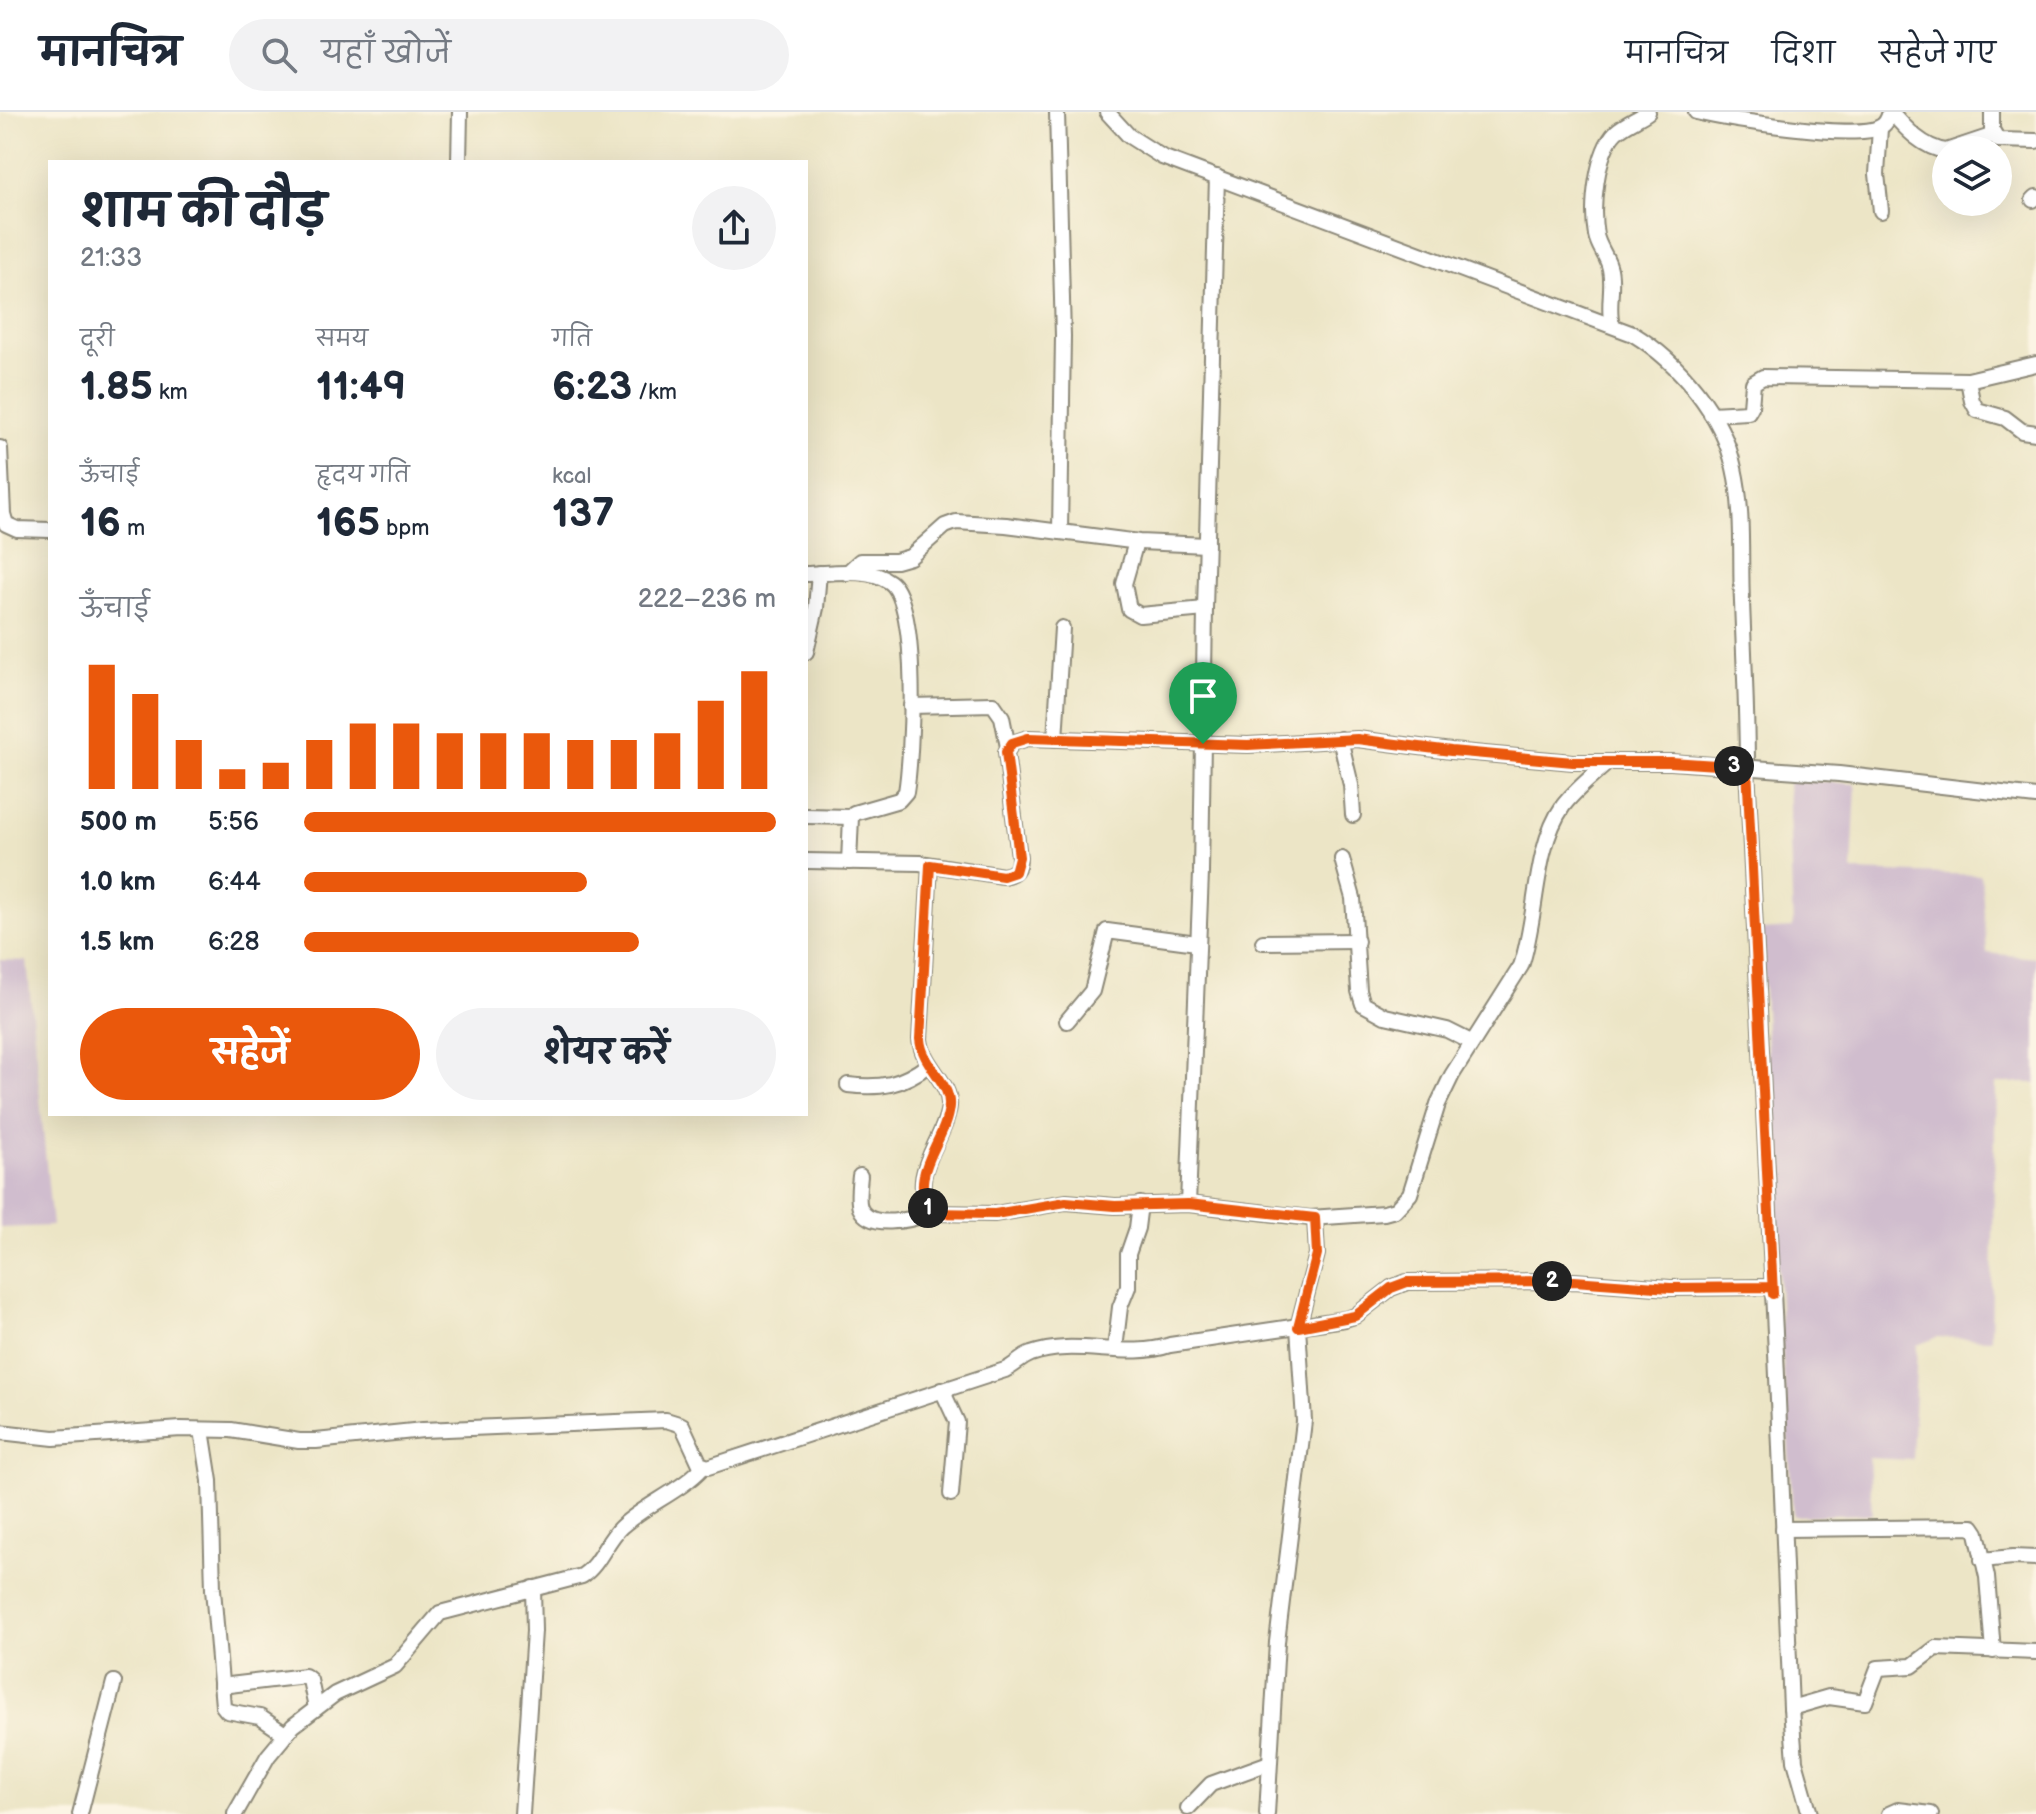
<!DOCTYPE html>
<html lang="hi">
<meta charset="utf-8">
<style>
:root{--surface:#fff;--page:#f2f2f3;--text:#1f2937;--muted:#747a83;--line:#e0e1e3;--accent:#ea580c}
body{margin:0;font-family:"Balsamiq Sans","Playpen Sans Deva",sans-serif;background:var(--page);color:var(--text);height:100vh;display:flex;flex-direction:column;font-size:30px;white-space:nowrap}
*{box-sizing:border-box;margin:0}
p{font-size:26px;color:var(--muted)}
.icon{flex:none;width:44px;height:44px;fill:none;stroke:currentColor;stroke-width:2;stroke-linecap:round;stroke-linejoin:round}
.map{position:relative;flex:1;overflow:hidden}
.side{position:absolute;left:48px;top:48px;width:760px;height:956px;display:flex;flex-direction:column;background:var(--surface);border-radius:0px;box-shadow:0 8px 32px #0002}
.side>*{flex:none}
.controls{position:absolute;left:1932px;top:24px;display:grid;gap:16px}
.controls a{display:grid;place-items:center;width:80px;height:80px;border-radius:50%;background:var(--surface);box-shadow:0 8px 32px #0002;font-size:40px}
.pin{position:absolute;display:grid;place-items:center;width:68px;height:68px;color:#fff;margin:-82px -34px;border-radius:50% 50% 50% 0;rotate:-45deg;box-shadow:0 0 8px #0007}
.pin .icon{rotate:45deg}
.km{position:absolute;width:40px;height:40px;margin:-20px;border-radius:50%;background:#222;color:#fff;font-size:22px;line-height:40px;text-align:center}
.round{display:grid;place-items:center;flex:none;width:84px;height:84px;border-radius:42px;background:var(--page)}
.summary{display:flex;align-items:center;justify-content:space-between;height:136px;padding:0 32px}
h1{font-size:44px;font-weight:700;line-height:60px}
.figures{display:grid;grid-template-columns:repeat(3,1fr);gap:12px;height:136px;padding:8px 32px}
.figures div{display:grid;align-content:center}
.figures b{font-size:40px;font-weight:700}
.figures small{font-size:22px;font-weight:400}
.figures p{font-size:22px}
.chart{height:224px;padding:16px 32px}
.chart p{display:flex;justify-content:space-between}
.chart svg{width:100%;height:144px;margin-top:8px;stroke:var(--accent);stroke-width:6}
.primary-button{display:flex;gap:16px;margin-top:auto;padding:16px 32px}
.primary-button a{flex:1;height:92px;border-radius:48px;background:var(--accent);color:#fff;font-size:32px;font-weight:700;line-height:92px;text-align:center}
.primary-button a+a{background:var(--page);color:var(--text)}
ul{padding:0 32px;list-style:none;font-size:26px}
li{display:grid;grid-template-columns:128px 96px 1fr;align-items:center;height:60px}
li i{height:20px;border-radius:10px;background:var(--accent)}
header{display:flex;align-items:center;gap:48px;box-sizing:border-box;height:112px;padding:0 40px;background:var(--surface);border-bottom:2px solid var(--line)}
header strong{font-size:38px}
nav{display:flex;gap:44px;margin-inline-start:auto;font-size:28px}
.search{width:560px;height:72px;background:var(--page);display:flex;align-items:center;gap:20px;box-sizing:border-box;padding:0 28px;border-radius:44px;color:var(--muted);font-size:30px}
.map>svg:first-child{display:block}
.industrial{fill:#d0bdce}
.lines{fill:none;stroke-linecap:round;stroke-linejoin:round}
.minor-casing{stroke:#8c8878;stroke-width:18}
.minor{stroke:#fff;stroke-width:14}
.route-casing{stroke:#fff;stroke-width:16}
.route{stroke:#ea580c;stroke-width:10}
</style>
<header>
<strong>मानचित्र</strong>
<div class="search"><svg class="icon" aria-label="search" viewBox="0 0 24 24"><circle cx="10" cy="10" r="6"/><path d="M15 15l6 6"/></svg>यहाँ खोजें</div>
<nav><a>मानचित्र</a><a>दिशा</a><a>सहेजे गए</a></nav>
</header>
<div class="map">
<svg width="2036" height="1702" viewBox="0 0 2036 1702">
<rect width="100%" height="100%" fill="#fcf5e5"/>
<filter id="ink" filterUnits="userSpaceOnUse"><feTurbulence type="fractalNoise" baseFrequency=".0125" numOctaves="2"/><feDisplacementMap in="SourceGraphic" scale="16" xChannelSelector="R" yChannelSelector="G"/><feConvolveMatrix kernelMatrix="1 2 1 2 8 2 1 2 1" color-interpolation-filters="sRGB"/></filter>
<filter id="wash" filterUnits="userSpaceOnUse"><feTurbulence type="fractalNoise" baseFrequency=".006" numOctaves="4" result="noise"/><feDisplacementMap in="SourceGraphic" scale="32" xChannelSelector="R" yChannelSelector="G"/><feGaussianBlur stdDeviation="1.8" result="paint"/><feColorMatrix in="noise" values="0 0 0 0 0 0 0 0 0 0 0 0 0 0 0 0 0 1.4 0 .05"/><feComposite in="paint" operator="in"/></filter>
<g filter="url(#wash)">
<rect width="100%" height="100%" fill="#ece5c6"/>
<g class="industrial">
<polygon points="1788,667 1856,672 1852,759 1981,763 1987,841 2036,846 2036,971 1996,971 1991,1227 1938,1225 1917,1233 1912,1348 1869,1346 1872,1402 1793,1404 1782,1233 1761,818 1793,816"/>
<polygon points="0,848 27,849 52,1114 0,1116"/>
</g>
</g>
<g filter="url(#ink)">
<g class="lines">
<g class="minor-casing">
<g id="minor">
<polyline points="1057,0 1063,224 1060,420"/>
<path d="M1107,0L1129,24L1162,45L1633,222C1679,250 1723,303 1734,356C1744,399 1740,446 1742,490C1744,545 1747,600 1747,655L1776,1241L1791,1596L1795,1649L1810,1702"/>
<path d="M1696,0C1726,7 1857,29 1880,15C1887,12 1888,6 1890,0"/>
<path d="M1891,0C1906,17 1923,36 1946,39"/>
<polyline points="1992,0 1992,18 1998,28 2036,29"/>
<polyline points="1880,16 1877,62 1881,99"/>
<polyline points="1949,38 1994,23"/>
<polyline points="459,50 460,0"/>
<polyline points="2033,88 2036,85"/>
<path d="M1612,213C1607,194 1614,176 1610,157C1608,145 1598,135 1596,123C1591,96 1596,40 1616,20C1625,12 1638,7 1648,0"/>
<polyline points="1968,268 1972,289 1977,298 2005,306 2022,319 2036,321"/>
<polyline points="1711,302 1748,300 1751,295 1753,271 1763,265 1968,268 2036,252"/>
<polyline points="0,336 3,402 6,412 17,417 50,418"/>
<polyline points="1136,430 1124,472 1129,497 1140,503 1205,497"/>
<polyline points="847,461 860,449 896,449 910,445 945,414 956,410 1006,413 1139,430 1207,433"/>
<path d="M806,462C831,461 870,455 890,470C920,492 912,643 906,680L899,688L854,701L851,705L849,750"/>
<polyline points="806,540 816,496 819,461"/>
<polyline points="911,594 993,592 1002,605 1008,635"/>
<polyline points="1055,627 1062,516"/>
<polyline points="1340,627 1351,673 1353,703"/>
<polyline points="806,704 851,705"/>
<polyline points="1342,747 1353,786 1359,879 1363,892 1385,904 1447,918 1471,930"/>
<path d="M806,749L920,751L1003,764C1015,762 1019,757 1019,745L1006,640L1012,631L1028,626L1248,633L1357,627L1451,639L1573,650H1671L1839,662L2036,685"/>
<path d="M930,753L920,927C922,954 951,970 949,994C945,1030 906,1061 931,1101L995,1102L1066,1090L1115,1094L1188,1092L1310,1106L1384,1101L1395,1098L1410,1082L1438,992L1452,963L1521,854C1538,805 1533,737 1563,694C1575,678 1593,664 1607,651"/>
<polyline points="1263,830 1357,829"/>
<polyline points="1067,909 1092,879 1107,819 1197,831"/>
<path d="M848,973C881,977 902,973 928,953"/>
<path d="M860,1064C859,1073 857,1087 860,1096C870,1119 914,1107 931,1101"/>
<polyline points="1188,1092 1201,761 1205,497 1217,65"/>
<polyline points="1115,1237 1120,1195 1128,1175 1128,1142 1137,1116 1140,1092"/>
<polyline points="942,1278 957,1310 951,1382"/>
<polyline points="202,1318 210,1369 213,1477 223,1594 227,1599 260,1605 285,1622"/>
<path d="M0,1320L54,1326L181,1317L231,1318L299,1329H316L423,1318L666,1308L682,1313L700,1352L708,1355L1005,1258C1014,1254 1022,1245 1031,1242C1075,1226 1127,1248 1170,1233L1345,1207L1355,1204L1391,1176L1407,1170L1574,1169L1670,1176L1772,1175L1773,1181"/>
<polyline points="1783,1417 1973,1415 1977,1421 1987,1465 1993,1539"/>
<polyline points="1982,1448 2013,1445 2036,1446"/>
<polyline points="221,1574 305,1564 310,1568 316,1596"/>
<polyline points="1791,1596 1829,1585 1865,1590 1878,1556 1912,1554 1936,1536 2036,1540"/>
<polyline points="1188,1696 1211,1672 1269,1651"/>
<polyline points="80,1702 114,1570"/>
<path d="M235,1702L268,1644L293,1614L335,1582L395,1554L440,1501L582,1464C600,1452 606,1429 621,1415C646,1392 680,1380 703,1355"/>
<polyline points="522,1702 534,1519 533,1476"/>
<polyline points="1267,1702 1277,1530 1304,1309 1298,1215 1317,1142 1315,1106"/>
<polyline points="1889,1702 1898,1698 1931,1702"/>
</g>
</g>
<use href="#minor" class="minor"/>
</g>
</g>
<g class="lines" filter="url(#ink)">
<g class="route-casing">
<path id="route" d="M1028,626L1248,633L1357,627L1451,639L1573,650H1671L1747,655L1773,1182L1772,1175L1670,1176L1574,1169L1407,1170L1391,1176L1355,1204L1298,1215L1317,1142L1315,1106L1188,1092L1115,1094L1066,1090L995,1102L931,1101C906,1061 946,1031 949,994C951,970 922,954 920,927L930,753L1003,764L1015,760L1019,745L1006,640L1012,631Z"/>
</g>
<use href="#route" class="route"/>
</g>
</svg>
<div class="controls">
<a><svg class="icon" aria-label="layers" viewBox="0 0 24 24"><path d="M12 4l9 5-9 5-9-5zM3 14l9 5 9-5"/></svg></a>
</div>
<div class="pin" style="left:1203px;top:632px;background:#1e9e55"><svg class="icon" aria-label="arrive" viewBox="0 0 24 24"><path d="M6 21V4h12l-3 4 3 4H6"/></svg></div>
<b class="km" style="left:928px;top:1096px">1</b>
<b class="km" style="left:1552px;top:1169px">2</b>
<b class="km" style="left:1734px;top:654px">3</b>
<section class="side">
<div class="summary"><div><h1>शाम की दौड़</h1><p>21:33</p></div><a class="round"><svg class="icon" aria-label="share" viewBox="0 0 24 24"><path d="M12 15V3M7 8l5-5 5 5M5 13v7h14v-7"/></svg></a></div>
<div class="figures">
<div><p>दूरी</p><b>1.85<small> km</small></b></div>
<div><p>समय</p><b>11:49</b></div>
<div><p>गति</p><b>6:23<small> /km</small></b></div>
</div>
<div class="figures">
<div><p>ऊँचाई</p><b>16<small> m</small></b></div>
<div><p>हृदय गति</p><b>165<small> bpm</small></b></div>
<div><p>kcal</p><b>137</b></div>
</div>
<div class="chart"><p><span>ऊँचाई</span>222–236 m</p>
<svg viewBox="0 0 160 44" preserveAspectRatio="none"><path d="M5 44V6M15 44V15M25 44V29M35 44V38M45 44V36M55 44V29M65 44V24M75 44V24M85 44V27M95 44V27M105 44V27M115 44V29M125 44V29M135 44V27M145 44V17M155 44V8"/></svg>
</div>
<ul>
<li><b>500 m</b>5:56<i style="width:100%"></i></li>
<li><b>1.0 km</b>6:44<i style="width:60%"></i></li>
<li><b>1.5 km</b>6:28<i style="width:71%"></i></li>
</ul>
<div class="primary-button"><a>सहेजें</a><a>शेयर करें</a></div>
</section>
</div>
